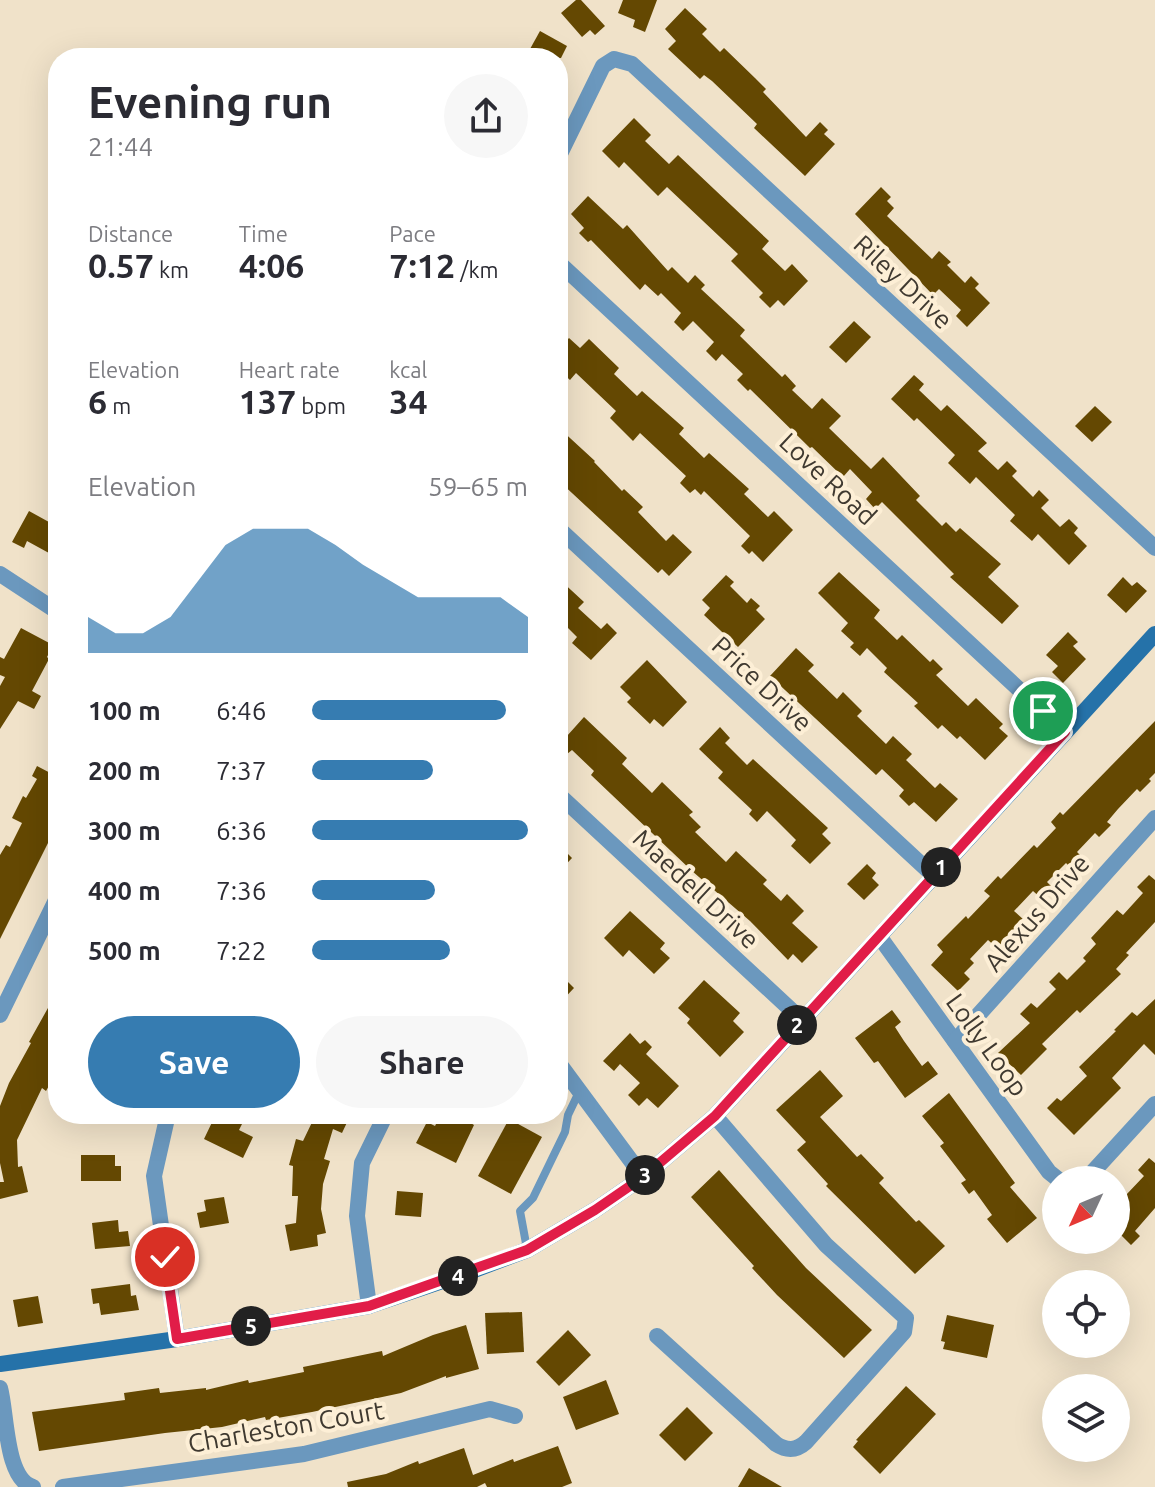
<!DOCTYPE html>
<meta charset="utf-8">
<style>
:root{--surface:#fff;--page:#f7f7f7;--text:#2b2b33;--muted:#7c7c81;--accent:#367cb1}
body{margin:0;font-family:Ubuntu,sans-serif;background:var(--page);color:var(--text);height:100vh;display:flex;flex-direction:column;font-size:30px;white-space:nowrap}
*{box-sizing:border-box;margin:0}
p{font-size:26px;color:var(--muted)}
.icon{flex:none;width:44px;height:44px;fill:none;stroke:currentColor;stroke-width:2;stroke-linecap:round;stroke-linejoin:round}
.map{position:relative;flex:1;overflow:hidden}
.drawer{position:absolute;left:48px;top:48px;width:520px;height:1076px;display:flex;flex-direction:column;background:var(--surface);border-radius:32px;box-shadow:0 8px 32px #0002}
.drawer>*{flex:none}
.needle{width:52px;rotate:226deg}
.controls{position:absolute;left:1042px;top:1166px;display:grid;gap:16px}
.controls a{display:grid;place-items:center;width:88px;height:88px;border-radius:50%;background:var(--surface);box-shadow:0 8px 32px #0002;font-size:40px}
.pin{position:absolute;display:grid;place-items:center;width:68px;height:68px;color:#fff;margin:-34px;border:4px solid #fff;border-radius:50%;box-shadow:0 2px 8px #0007}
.km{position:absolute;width:40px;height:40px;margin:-20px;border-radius:50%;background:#222;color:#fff;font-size:22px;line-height:40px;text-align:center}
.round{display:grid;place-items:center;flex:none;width:84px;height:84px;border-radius:42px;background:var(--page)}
.head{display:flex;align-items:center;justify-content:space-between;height:136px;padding:0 40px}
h1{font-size:44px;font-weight:700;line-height:60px}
.metrics{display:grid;grid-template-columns:repeat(3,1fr);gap:12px;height:136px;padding:8px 40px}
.metrics div{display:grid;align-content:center}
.metrics b{font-size:34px;font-weight:700}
.metrics small{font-size:22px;font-weight:400}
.metrics p{font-size:22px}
.chart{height:224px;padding:16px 40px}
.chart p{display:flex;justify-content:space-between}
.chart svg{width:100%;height:144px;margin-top:8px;fill:var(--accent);opacity:.7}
.primary-button{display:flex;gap:16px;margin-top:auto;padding:16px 40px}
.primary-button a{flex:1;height:92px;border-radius:48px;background:var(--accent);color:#fff;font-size:32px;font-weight:700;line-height:92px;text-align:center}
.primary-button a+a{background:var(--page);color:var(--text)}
ul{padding:0 40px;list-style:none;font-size:26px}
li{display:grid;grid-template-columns:128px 96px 1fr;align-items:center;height:60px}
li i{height:20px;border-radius:10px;background:var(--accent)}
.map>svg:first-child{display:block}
.building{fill:#644802}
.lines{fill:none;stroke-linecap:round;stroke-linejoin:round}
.lane{stroke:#6b98be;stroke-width:8}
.street{stroke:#6b98be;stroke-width:16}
.secondary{stroke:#2572a9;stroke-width:16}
.route-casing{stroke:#fff;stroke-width:16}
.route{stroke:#e11d48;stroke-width:10}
.labels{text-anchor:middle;stroke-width:8;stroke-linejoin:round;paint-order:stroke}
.street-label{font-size:26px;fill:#3f3930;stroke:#fdefd6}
</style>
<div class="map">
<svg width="1155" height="1487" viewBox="0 0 1155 1487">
<rect width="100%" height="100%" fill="#f0e2c9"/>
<g class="building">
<polygon points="576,0 581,0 605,26 595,35 590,30 582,37 561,13"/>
<polygon points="623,0 657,0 645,32 633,27 635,20 618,13"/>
<polygon points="685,8 707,29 702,34 720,52 724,48 755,78 766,89 763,92 806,137 820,122 828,130 824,134 835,144 805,176 754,128 757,124 712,81 704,75 700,79 668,49 676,41 665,29"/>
<polygon points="540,31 567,46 561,58 525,58"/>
<polygon points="634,118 651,135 645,141 669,164 678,155 769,241 762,249 785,271 792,264 808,281 784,306 778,300 770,308 759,297 763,293 731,261 738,254 667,187 658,196 624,162 619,168 602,151"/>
<polygon points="881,187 891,197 887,201 894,208 887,216 932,259 939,251 951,262 947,265 965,283 971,276 979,284 975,288 990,303 967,327 956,316 961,310 939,289 933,295 855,214"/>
<polygon points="588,196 623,229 627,225 668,271 672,267 688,283 695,275 705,285 701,289 745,330 740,336 782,377 785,374 796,386 792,390 812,409 822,398 841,416 829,428 871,469 883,457 920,496 916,500 942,526 946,522 956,532 960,528 1001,564 988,577 1019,606 1002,624 950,577 954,574 882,502 875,509 866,499 872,492 850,469 843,477 812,447 810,448 750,389 748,391 737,380 743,374 722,354 716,361 706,351 714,342 693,321 683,331 674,322 681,313 661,293 658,296 645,284 640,290 591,240 588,242 579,233 584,228 571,214"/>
<polygon points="854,321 871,337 846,363 829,347"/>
<polygon points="569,338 580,348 589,339 619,368 614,374 637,396 642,391 684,428 679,434 704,458 709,453 749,489 744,494 768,517 774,511 793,530 763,562 752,551 749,554 741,546 750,536 704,491 701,495 695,489 690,493 680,483 686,476 640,433 633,441 610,418 616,411 576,373 570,380 558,369 558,350"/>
<polygon points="914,375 924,384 919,390 941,411 947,405 987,443 978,451 998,470 1007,461 1017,471 1012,476 1033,497 1039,490 1049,500 1041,508 1060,527 1069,519 1078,528 1074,533 1087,546 1069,565 1038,534 1032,541 1010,521 1015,515 976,477 970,484 948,463 955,455 917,418 914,421 891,399"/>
<polygon points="1095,406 1112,422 1092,442 1075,426"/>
<polygon points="558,427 595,461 594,462 622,491 624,489 643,507 638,512 666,541 673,534 692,552 669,576 662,569 658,573 558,480"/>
<polygon points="29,511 58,527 58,558 27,541 24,548 12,542"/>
<polygon points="839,572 880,610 874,618 897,640 902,635 930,662 933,659 943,669 936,675 968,706 976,698 1003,724 999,728 1008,736 985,760 960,736 957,739 942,725 938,729 914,706 918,703 884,672 887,668 867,648 860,656 850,647 854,643 841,631 848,623 818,593"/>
<polygon points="726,575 734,582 730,586 747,603 751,598 760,606 756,610 765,619 738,647 704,615 710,608 702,600"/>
<polygon points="1123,577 1132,586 1137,582 1147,591 1126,613 1107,595"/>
<polygon points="558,578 584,602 578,608 601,629 607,623 617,633 591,660 572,643 577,637 558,618"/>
<polygon points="21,628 53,645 47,657 49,659 32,691 41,696 34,709 18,701 0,729 0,686 5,677 0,675 0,657 4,659"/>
<polygon points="1068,632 1078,642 1073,646 1086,659 1063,683 1052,672 1058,666 1046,655"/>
<polygon points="796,648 814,665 808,671 837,699 843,692 862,711 857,716 886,744 893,736 912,754 906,760 935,788 940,783 958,799 936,822 914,802 909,806 899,796 904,790 882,769 876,775 770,676"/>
<polygon points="647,660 687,702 663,727 654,719 650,724 627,702 631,698 620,687"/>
<polygon points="584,717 627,758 622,764 652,793 662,782 693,812 689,815 701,827 695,832 726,862 736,851 767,880 763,884 781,901 787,894 804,911 792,923 818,947 802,963 793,954 788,960 750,921 692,871 591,775 594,771 572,750 567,754 558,746"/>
<polygon points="1155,721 1155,773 1149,779 1151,781 1140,792 1137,789 1118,809 1107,822 1111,825 1099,837 1095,833 1077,852 1082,857 1071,868 1066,863 1047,882 1053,888 1042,899 1033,891 1014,911 1024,920 998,949 988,940 970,959 974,963 964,973 970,979 958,991 931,965 943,952 937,945 966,916 968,919 990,896 984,891 998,876 1001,879 1034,845 1037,848 1056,828 1051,822 1060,812 1063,815"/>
<polygon points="720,727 730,738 725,743 747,765 753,759 828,828 822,834 831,843 810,864 791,846 796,840 767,811 757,822 749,814 752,810 718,778 723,772 699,749"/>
<polygon points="37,766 58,777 58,823 0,939 0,855 6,845 10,847 22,823 12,818 23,796 26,798 37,779 32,776"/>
<polygon points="558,844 572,858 558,873"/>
<polygon points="867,864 876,873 872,878 879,885 864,900 847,884"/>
<polygon points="1149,875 1155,880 1155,922 1126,953 1129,955 1116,969 1121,974 1080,1013 1077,1010 1042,1044 1047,1049 1021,1075 998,1053 1030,1023 1020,1014 1031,1003 1037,1008 1056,989 1049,982 1059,972 1067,980 1086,961 1083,958 1096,944 1091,938 1117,910 1123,915 1143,893 1137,887"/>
<polygon points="630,911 665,943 660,949 670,958 654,974 629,950 623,957 604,938"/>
<polygon points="558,972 574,988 558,1005"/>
<polygon points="704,980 740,1013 733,1021 744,1032 720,1057 687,1023 690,1019 678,1008"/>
<polygon points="58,990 58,1070 46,1091 42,1088 17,1140 18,1167 22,1166 28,1192 0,1199 0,1182 4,1182 0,1163 0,1106 9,1083 31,1043 29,1042"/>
<polygon points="1155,999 1155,1055 1144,1044 1112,1078 1121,1088 1074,1135 1047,1108 1057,1098 1061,1101 1087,1076 1079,1067 1116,1031 1114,1030 1132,1012 1137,1016"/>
<polygon points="892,1010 901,1022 895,1027 904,1041 922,1066 928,1061 938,1074 905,1098 878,1061 874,1063 855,1038"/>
<polygon points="630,1033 640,1044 645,1040 652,1047 646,1054 679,1086 658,1108 647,1098 639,1106 628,1095 640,1083 620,1064 614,1071 603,1061"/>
<polygon points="820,1070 843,1096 820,1117 857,1157 861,1154 884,1178 879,1183 916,1222 919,1220 945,1246 915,1274 826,1186 828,1184 797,1150 806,1142 776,1110"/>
<polygon points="949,1093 1015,1183 1010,1187 1037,1218 1007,1243 987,1219 992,1215 974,1190 969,1194 961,1183 966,1180 940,1146 944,1143 922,1116"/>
<polygon points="216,1114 247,1114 239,1130 253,1137 243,1158 204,1139"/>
<polygon points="316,1114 351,1114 342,1133 333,1129 324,1159 330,1161 323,1184 321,1209 326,1233 317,1235 318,1246 290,1251 285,1225 296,1223 298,1196 292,1196 293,1166 289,1165 296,1139 303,1141"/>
<polygon points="441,1114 474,1114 469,1122 474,1125 456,1163 416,1143 427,1122 435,1126"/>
<polygon points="509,1119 542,1137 511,1194 478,1176"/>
<polygon points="81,1155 115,1155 115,1166 121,1166 121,1181 81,1181"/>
<polygon points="1149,1158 1155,1163 1155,1208 1135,1231 1140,1236 1131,1245 1116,1230 1116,1185 1126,1195 1144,1176 1138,1170"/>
<polygon points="719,1170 806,1268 872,1330 844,1358 777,1295 752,1268 754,1266 691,1197"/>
<polygon points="397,1191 423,1193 421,1217 395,1215"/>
<polygon points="224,1197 229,1223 200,1228 197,1213 206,1211 204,1200"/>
<polygon points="118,1220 119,1232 128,1231 130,1246 95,1249 92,1223"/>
<polygon points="130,1284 131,1296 136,1295 139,1310 101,1315 99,1303 93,1304 91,1289"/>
<polygon points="38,1296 43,1323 18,1327 13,1300"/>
<polygon points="522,1312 524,1352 487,1354 485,1313"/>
<polygon points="947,1315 994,1325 987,1358 943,1349 945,1342 941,1341"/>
<polygon points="466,1325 479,1369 446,1378 446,1376 401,1393 312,1412 266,1420 265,1417 222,1427 165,1433 39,1451 32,1412 125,1400 124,1393 159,1388 160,1393 206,1388 206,1390 248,1380 249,1383 304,1372 303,1367 348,1358 382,1351 383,1356 433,1335"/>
<polygon points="568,1330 591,1355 559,1386 536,1362"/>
<polygon points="606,1380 619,1414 576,1430 563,1397"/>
<polygon points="906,1386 936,1414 880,1474 853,1447 858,1441 856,1440"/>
<polygon points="687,1407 713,1433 685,1461 659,1435"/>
<polygon points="558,1446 572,1483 562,1487 487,1487 485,1483 477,1487 348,1487 347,1482 386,1474 418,1461 419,1464 464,1448 473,1475 513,1459 514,1462"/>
<polygon points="749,1468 782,1487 738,1487"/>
</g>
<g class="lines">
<polyline class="lane" points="527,1249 520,1211 533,1198 565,1132 568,1115 579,1092"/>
<g class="street">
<polyline points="558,158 603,66 614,59 632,64 1155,548"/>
<polyline points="558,262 1065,732"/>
<polyline points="558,528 934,876"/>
<polyline points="0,574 58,612"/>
<polyline points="558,794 802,1020"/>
<polyline points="879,936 1049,1172 1059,1180"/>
<polyline points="0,1015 58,896"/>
<polyline points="955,1041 1155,818"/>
<polyline points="558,1062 643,1177"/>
<polyline points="168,1114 154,1176 177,1339"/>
<polyline points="1082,1180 1090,1175 1155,1104"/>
<polyline points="369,1306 357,1216 362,1163 386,1114"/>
<path d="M657,1336L776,1444C787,1451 796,1451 806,1442L904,1332L906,1318L826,1245L715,1116"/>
<path d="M0,1388C7,1413 5,1479 33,1487"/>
<polyline points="63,1487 304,1454 490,1409 515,1416"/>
</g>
<polyline class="secondary" points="0,1364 177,1339 369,1306 469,1272 527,1250 595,1210 643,1177 715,1116 1155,634"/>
</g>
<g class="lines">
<g class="route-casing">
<polyline id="route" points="165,1257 177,1339 369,1306 527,1250 595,1210 643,1177 715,1116 1065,732 1043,711"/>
</g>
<use href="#route" class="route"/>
</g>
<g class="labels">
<g class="street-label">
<text transform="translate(903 282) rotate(43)" y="9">Riley Drive</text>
<text transform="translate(828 479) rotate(43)" y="9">Love Road</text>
<text transform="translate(762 684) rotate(43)" y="9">Price Drive</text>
<text transform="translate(696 889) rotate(43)" y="9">Maedell Drive</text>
<text transform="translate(1037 913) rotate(-49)" y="9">Alexus Drive</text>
<text transform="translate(987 1045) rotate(54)" y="9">Lolly Loop</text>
<text transform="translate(286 1427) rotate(-10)" y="9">Charleston Court</text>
</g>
</g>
</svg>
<div class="controls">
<a><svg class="needle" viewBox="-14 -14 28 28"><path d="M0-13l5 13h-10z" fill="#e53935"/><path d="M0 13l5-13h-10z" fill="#7c7c81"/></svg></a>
<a><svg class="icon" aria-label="locate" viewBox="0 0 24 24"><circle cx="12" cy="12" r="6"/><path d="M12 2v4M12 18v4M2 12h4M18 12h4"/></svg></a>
<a><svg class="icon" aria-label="layers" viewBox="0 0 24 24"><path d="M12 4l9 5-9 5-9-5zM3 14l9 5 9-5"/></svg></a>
</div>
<div class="pin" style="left:1043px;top:711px;background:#1e9e55"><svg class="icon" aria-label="arrive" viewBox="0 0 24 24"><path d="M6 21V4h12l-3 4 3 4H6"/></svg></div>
<div class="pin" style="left:165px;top:1257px;background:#d93025"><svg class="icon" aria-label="check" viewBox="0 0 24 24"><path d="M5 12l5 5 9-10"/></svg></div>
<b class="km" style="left:941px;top:867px">1</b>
<b class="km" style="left:797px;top:1025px">2</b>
<b class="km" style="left:645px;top:1175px">3</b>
<b class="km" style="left:458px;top:1276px">4</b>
<b class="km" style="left:251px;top:1326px">5</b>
<section class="drawer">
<div class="head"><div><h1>Evening run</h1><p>21:44</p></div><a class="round"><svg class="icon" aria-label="share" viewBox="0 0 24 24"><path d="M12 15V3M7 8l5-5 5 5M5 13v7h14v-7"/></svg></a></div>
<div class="metrics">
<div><p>Distance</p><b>0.57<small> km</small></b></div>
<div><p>Time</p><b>4:06</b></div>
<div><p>Pace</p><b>7:12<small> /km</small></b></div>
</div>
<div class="metrics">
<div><p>Elevation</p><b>6<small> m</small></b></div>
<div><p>Heart rate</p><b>137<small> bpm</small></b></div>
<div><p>kcal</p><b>34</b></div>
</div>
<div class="chart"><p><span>Elevation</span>59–65 m</p>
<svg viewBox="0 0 160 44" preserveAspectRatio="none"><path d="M0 44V33L10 38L20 38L30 33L40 22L50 11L60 6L70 6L80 6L90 11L100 17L110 22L120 27L130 27L140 27L150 27L160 33V44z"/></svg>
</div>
<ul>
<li><b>100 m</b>6:46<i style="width:90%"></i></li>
<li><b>200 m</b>7:37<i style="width:56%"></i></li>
<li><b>300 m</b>6:36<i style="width:100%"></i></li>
<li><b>400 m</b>7:36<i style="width:57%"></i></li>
<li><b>500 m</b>7:22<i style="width:64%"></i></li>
</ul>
<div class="primary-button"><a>Save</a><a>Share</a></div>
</section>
</div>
